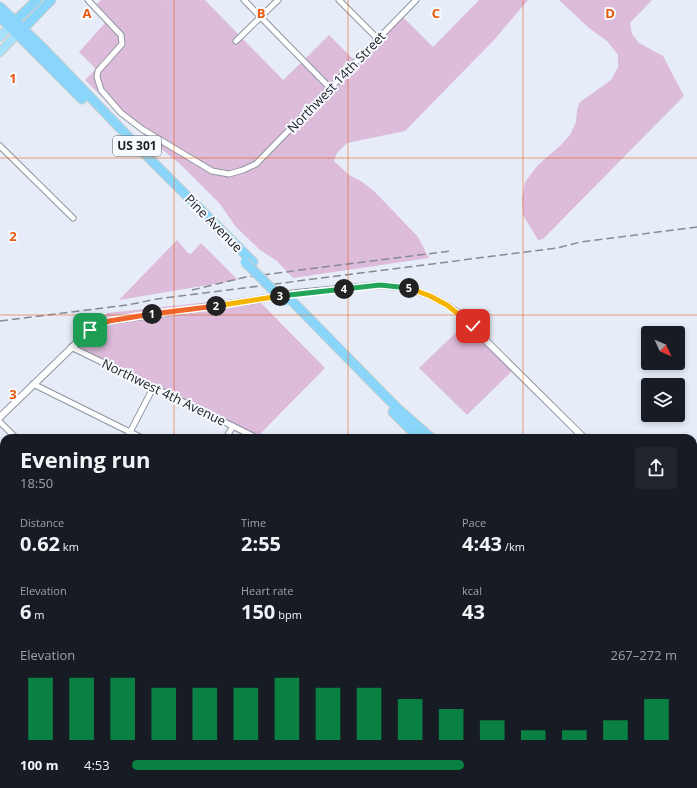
<!DOCTYPE html>
<meta charset="utf-8">
<style>
:root{--surface:#171b24;--page:#20242c;--text:#f1f3f6;--muted:#9ea1a6;--accent:#0b8043}
body{margin:0;font-family:"Open Sans",sans-serif;background:var(--page);color:var(--text);height:100vh;display:flex;flex-direction:column;font-size:15px;white-space:nowrap}
*{box-sizing:border-box;margin:0}
p{font-size:13px;color:var(--muted)}
.icon{flex:none;width:22px;height:22px;fill:none;stroke:currentColor;stroke-width:2;stroke-linecap:round;stroke-linejoin:round}
.map{position:relative;flex:1;overflow:hidden}
.sheet{position:absolute;left:0px;top:434px;width:697px;height:354px;display:flex;flex-direction:column;background:var(--surface);border-radius:12px 12px 0 0;box-shadow:0 2px 6px #0003}
.sheet>*{flex:none}
.needle{width:26px;rotate:135deg}
.buttons{position:absolute;left:641px;top:326px;display:grid;gap:8px}
.buttons a{display:grid;place-items:center;width:44px;height:44px;border-radius:4px;background:var(--surface);box-shadow:0 2px 6px #0003;font-size:20px}
.pin{position:absolute;display:grid;place-items:center;width:34px;height:34px;color:#fff;margin:-17px;border-radius:8px;box-shadow:0 2px 6px #0006}
.km{position:absolute;width:20px;height:20px;margin:-10px;border-radius:50%;background:#222;color:#fff;font-size:11px;line-height:20px;text-align:center}
.round{display:grid;place-items:center;flex:none;width:42px;height:42px;border-radius:4px;background:var(--page)}
.headline{display:flex;align-items:center;justify-content:space-between;height:68px;padding:0 20px}
h1{font-size:22px;font-weight:700;line-height:30px}
.metrics{display:grid;grid-template-columns:repeat(3,1fr);gap:6px;height:68px;padding:4px 20px}
.metrics div{display:grid;align-content:center}
.metrics b{font-size:20px;font-weight:700}
.metrics small{font-size:11px;font-weight:400}
.metrics p{font-size:11px}
.chart{height:112px;padding:8px 20px}
.chart p{display:flex;justify-content:space-between}
.chart svg{width:100%;height:72px;margin-top:4px;stroke:var(--accent);stroke-width:6}
ul{padding:0 20px;list-style:none;font-size:13px}
li{display:grid;grid-template-columns:64px 48px 1fr;align-items:center;height:30px}
li i{height:10px;border-radius:5px;background:var(--accent)}
.map>svg:first-child{display:block}
.green{fill:#ddbbdb}
.lines{fill:none;stroke-linecap:round;stroke-linejoin:round}
.minor-casing{stroke:#8e95a0;stroke-width:7}
.tertiary-casing{stroke:#8e95a0;stroke-width:8}
.secondary-casing{stroke:#8e95a0;stroke-width:9}
.primary-casing{stroke:#cdcecf;stroke-width:10}
.trunk-casing{stroke:#cdcecf;stroke-width:11}
.minor{stroke:#fff;stroke-width:5}
.tertiary{stroke:#fff;stroke-width:6}
.secondary{stroke:#fff;stroke-width:7}
.primary{stroke:#a7e0fb;stroke-width:8}
.trunk{stroke:#8ad6fa;stroke-width:9}
.rail{stroke:#868a93;stroke-width:1.5;stroke-dasharray:8 4;stroke-linecap:butt}
.trunk-bridge-casing{stroke:#cdcecf;stroke-width:11;stroke-linecap:butt}
.trunk-bridge{stroke:#8ad6fa;stroke-width:9}
.split-1-casing{stroke:#fff;stroke-width:8}
.split-2-casing{stroke:#fff;stroke-width:8}
.split-3-casing{stroke:#fff;stroke-width:8}
.split-4-casing{stroke:#fff;stroke-width:8}
.split-5-casing{stroke:#fff;stroke-width:8}
.split-6-casing{stroke:#fff;stroke-width:8}
.split-1{stroke:#f0652b;stroke-width:5}
.split-2{stroke:#f0652b;stroke-width:5}
.split-3{stroke:#f5b400;stroke-width:5}
.split-4{stroke:#22a559;stroke-width:5}
.split-5{stroke:#22a559;stroke-width:5}
.split-6{stroke:#f5b400;stroke-width:5}
.grid{fill:none;stroke:#e8590c;stroke-width:1;stroke-opacity:0.55}
.labels{text-anchor:middle;stroke-width:4;stroke-linejoin:round;paint-order:stroke}
.shield{fill:#f7faff;stroke:#5e6166;stroke-width:1}
.shield-label{font-size:12px;font-weight:bold;fill:#1d1f24}
.street-label{font-size:13px;fill:#1d1f24;stroke:#f7faff}
.grid-label{font-size:13px;text-anchor:middle;font-weight:bold;fill:#e8590c;stroke:#f7faff;stroke-width:4;stroke-linejoin:round;paint-order:stroke}
</style>
<div class="map">
<svg width="697" height="788" viewBox="0 0 697 788">
<rect width="100%" height="100%" fill="#e6edf9"/>
<g class="green">
<path d="M101,0H161L162,1L163,0H205L239,35L233,41L236,44L242,38L283,80L302,62L327,88L254,162C241,169 228,174 213,169C204,166 193,158 185,152C161,138 103,107 100,78C99,69 119,54 124,44L123,33L96,5Z"/>
<polygon points="479,0 528,0 494,40 405,131 347,143 337,153 334,161 349,175 361,181 375,192 418,237 429,258 293,278 277,261 260,250 236,227 220,204 180,164 126,120 141,131 211,173 229,176 244,173 259,165 403,17 433,47"/>
<polygon points="559,0 652,0 630,23 632,34 639,43 663,56 684,96 543,239 538,240 523,215 522,199 525,182 538,165 560,146 570,135 576,122 577,111 579,103 611,80 618,67 618,55 607,41 589,28"/>
<path d="M106,22L119,36V43C113,52 102,59 96,69C87,83 110,104 119,114L85,80L96,69L79,52Z"/>
<polygon points="329,35 354,60 330,85 305,59"/>
<polygon points="177,240 188,253 191,254 201,243 238,280 119,300"/>
<polygon points="254,297 256,298 109,318 95,325 107,313"/>
<polygon points="260,302 325,368 258,436 76,347 91,332 110,323"/>
<polygon points="466,323 513,370 467,415 419,368"/>
<polygon points="693,753 697,754 697,784 696,788 694,788"/>
<polygon points="358,784 422,784 418,788 355,788"/>
<polygon points="562,784 692,784 692,788 561,788"/>
</g>
<g class="lines">
<g class="minor-casing">
<g id="minor">
<polyline points="88,0 121,35 122,44 98,71 97,77 101,90 121,113 142,129 212,171 229,174 243,170 256,164 416,0"/>
<polyline points="244,0 331,89"/>
<polyline points="339,0 378,39"/>
<polyline points="236,41 278,0"/>
<polyline points="0,146 73,218"/>
<polyline points="71,347 257,438"/>
<polyline points="33,384 142,438"/>
<polyline points="0,422 16,438"/>
<polyline points="127,438 153,388"/>
<polyline points="226,438 233,426"/>
<polyline points="0,608 4,612"/>
<polyline points="0,637 4,633"/>
<polyline points="0,684 4,688"/>
<polyline points="99,784 103,788"/>
<polyline points="316,784 320,788"/>
<polyline points="480,784 484,788"/>
<polyline points="422,788 426,784"/>
</g>
</g>
<g class="tertiary-casing">
<g id="tertiary">
<polyline points="0,417 90,330 109,321 255,300 296,293 380,285 408,288 430,296 447,305 458,313 584,438"/>
<polyline points="693,548 697,552"/>
<polyline points="693,635 697,637"/>
<polyline points="693,654 697,650"/>
<polyline points="197,784 198,788"/>
</g>
</g>
<g class="secondary-casing">
<g id="secondary">
<polyline points="0,505 4,509"/>
<polyline points="693,751 697,752"/>
<polyline points="287,788 289,784"/>
<polyline points="297,788 299,784"/>
</g>
</g>
<g class="primary-casing">
<g id="primary">
<polyline points="0,37 10,26"/>
<polyline points="0,52 17,34"/>
</g>
</g>
<g class="trunk-casing">
<g id="trunk">
<polyline points="0,7 43,48 143,152 253,262"/>
<polyline points="0,17 82,99"/>
<polyline points="12,24 37,0"/>
<polyline points="20,32 51,0"/>
<polyline points="291,300 398,409 431,438"/>
<polyline points="393,412 419,438"/>
<polyline points="693,626 697,629"/>
<polyline points="693,643 697,645"/>
</g>
</g>
<use href="#minor" class="minor"/>
<use href="#tertiary" class="tertiary"/>
<use href="#secondary" class="secondary"/>
<use href="#primary" class="primary"/>
<use href="#trunk" class="trunk"/>
<g class="rail">
<polyline points="192,290 246,277 450,251"/>
<polyline points="0,321 127,305 157,299 557,248 581,242 697,227"/>
</g>
<g class="trunk-bridge-casing">
<polyline id="trunk-bridge" points="245,262 284,301"/>
</g>
<use href="#trunk-bridge" class="trunk-bridge"/>
</g>
<g class="lines">
<g class="split-1-casing">
<polyline id="split-1" points="90,330 109,321 152,314"/>
</g>
<g class="split-2-casing">
<polyline id="split-2" points="152,314 216,306"/>
</g>
<g class="split-3-casing">
<polyline id="split-3" points="216,306 280,296"/>
</g>
<g class="split-4-casing">
<polyline id="split-4" points="280,296 344,289"/>
</g>
<g class="split-5-casing">
<polyline id="split-5" points="344,289 380,285 409,288"/>
</g>
<g class="split-6-casing">
<polyline id="split-6" points="409,288 430,296 447,305 473,326"/>
</g>
<use href="#split-1" class="split-1"/>
<use href="#split-2" class="split-2"/>
<use href="#split-3" class="split-3"/>
<use href="#split-4" class="split-4"/>
<use href="#split-5" class="split-5"/>
<use href="#split-6" class="split-6"/>
</g>
<path class="grid" d="M174,0V438M348,0V438M523,0V438M0,158H697M0,315H697M0,473H4M693,473H697M0,630H4M693,630H697M174,784V788M348,784V788M523,784V788"/>
<g class="labels">
<rect class="shield" x="113" y="136" width="48" height="20" rx="3"/>
<g class="shield-label">
<text x="137" y="150">US 301</text>
</g>
<g class="street-label">
<text transform="translate(336 82) rotate(-46)" y="5">Northwest 14th Street</text>
<text transform="translate(214 223) rotate(45)" y="5">Pine Avenue</text>
<text transform="translate(164 392) rotate(26)" y="5">Northwest 4th Avenue</text>
</g>
</g>
<g class="grid-label">
<text x="87" y="18">A</text>
<text x="261" y="18">B</text>
<text x="436" y="18">C</text>
<text x="610" y="18">D</text>
<text x="13" y="83">1</text>
<text x="13" y="241">2</text>
<text x="13" y="399">3</text>
</g>
</svg>
<div class="buttons">
<a><svg class="needle" viewBox="-14 -14 28 28"><path d="M0-13l5 13h-10z" fill="#e53935"/><path d="M0 13l5-13h-10z" fill="#9ea1a6"/></svg></a>
<a><svg class="icon" aria-label="layers" viewBox="0 0 24 24"><path d="M12 4l9 5-9 5-9-5zM3 14l9 5 9-5"/></svg></a>
</div>
<div class="pin" style="left:90px;top:330px;background:#1e9e55"><svg class="icon" aria-label="arrive" viewBox="0 0 24 24"><path d="M6 21V4h12l-3 4 3 4H6"/></svg></div>
<div class="pin" style="left:473px;top:326px;background:#d93025"><svg class="icon" aria-label="check" viewBox="0 0 24 24"><path d="M5 12l5 5 9-10"/></svg></div>
<b class="km" style="left:152px;top:314px">1</b>
<b class="km" style="left:216px;top:306px">2</b>
<b class="km" style="left:280px;top:296px">3</b>
<b class="km" style="left:344px;top:289px">4</b>
<b class="km" style="left:409px;top:288px">5</b>
<section class="sheet">
<div class="headline"><div><h1>Evening run</h1><p>18:50</p></div><a class="round"><svg class="icon" aria-label="share" viewBox="0 0 24 24"><path d="M12 15V3M7 8l5-5 5 5M5 13v7h14v-7"/></svg></a></div>
<div class="metrics">
<div><p>Distance</p><b>0.62<small> km</small></b></div>
<div><p>Time</p><b>2:55</b></div>
<div><p>Pace</p><b>4:43<small> /km</small></b></div>
</div>
<div class="metrics">
<div><p>Elevation</p><b>6<small> m</small></b></div>
<div><p>Heart rate</p><b>150<small> bpm</small></b></div>
<div><p>kcal</p><b>43</b></div>
</div>
<div class="chart"><p><span>Elevation</span>267–272 m</p>
<svg viewBox="0 0 160 44" preserveAspectRatio="none"><path d="M5 44V6M15 44V6M25 44V6M35 44V12M45 44V12M55 44V12M65 44V6M75 44V12M85 44V12M95 44V19M105 44V25M115 44V32M125 44V38M135 44V38M145 44V32M155 44V19"/></svg>
</div>
<ul>
<li><b>100 m</b>4:53<i style="width:61%"></i></li>
</ul>
</section>
</div>
